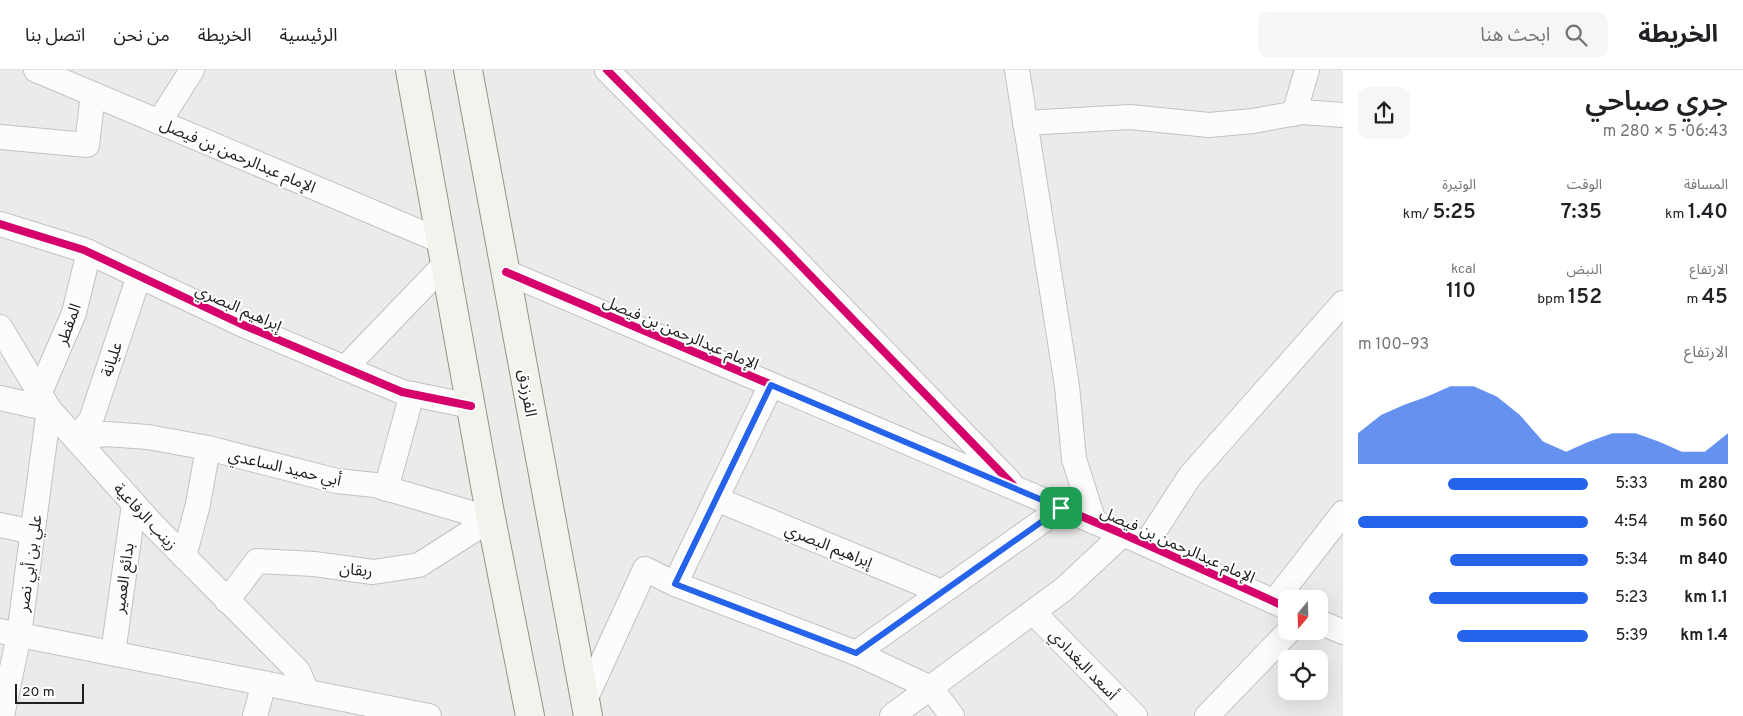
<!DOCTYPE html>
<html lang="ar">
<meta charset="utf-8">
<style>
:root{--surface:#fff;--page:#f6f6f6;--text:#202124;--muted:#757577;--line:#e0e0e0;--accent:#2563eb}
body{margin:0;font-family:Overpass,"Noto Sans Arabic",sans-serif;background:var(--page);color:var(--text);direction:rtl;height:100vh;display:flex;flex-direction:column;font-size:19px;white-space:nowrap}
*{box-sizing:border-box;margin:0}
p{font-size:16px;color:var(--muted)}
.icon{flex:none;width:28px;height:28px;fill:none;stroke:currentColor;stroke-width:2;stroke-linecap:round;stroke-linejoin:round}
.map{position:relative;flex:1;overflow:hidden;direction:ltr}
.details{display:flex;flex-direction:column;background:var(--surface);width:400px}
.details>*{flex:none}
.needle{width:32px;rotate:199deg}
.tools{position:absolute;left:1278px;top:520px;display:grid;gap:10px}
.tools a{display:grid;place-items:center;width:50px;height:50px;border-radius:10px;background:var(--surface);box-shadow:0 5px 20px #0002;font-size:25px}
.scale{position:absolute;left:15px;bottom:12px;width:69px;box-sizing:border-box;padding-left:5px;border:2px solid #1f1f1f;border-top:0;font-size:14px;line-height:18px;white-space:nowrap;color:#1f1f1f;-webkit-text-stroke:4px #fff;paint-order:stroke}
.pin{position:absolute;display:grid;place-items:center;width:42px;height:42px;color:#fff;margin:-21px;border-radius:10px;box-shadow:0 2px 8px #0006}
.round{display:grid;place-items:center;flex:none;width:52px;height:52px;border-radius:10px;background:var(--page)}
.summary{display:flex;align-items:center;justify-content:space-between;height:85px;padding:0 15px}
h1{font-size:28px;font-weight:600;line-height:38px}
.figures{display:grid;grid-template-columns:repeat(3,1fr);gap:8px;height:85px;padding:5px 15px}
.figures div{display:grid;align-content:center}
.figures b{font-size:21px;font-weight:600}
.figures small{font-size:14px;font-weight:400}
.figures p{font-size:14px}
.chart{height:140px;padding:10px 15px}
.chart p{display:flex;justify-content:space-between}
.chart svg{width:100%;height:90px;margin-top:5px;fill:var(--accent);opacity:.7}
ul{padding:0 15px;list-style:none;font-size:16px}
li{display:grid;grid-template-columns:80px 60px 1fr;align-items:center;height:38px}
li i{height:12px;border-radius:6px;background:var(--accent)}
header{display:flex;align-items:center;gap:30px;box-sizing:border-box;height:70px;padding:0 25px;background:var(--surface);border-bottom:1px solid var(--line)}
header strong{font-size:24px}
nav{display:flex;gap:28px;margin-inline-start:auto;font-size:18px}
.search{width:350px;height:45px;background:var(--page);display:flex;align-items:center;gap:12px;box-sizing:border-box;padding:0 18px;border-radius:10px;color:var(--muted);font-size:19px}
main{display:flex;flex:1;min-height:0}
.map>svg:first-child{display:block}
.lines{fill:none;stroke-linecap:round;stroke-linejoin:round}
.street-casing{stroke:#c3c2c1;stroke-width:26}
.secondary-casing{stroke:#939583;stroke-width:30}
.street{stroke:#fcfcfc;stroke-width:24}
.secondary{stroke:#f2f3ec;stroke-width:28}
.cycleway-casing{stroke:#fff;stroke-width:11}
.cycleway{stroke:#d6006c;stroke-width:8}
.route-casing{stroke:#fff;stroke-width:10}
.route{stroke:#2563eb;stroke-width:6}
.labels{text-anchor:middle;stroke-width:4;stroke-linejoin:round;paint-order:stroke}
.street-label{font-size:16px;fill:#1f1f1f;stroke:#fff}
</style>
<header>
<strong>الخريطة</strong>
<div class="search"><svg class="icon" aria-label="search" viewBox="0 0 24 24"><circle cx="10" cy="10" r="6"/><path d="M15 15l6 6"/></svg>ابحث هنا</div>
<nav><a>الرئيسية</a><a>الخريطة</a><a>من نحن</a><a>اتصل بنا</a></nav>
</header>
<main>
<section class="details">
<div class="summary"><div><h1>جري صباحي</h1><p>06:43 · 5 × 280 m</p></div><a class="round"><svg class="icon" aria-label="share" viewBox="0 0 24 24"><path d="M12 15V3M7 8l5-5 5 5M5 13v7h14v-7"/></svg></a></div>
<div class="figures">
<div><p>المسافة</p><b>1.40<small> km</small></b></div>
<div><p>الوقت</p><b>7:35</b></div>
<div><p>الوتيرة</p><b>5:25<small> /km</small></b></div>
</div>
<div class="figures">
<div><p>الارتفاع</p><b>45<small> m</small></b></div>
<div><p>النبض</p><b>152<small> bpm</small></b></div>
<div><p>kcal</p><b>110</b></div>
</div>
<div class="chart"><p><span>الارتفاع</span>93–100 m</p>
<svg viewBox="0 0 160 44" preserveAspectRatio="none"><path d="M0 44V29L10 20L20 15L30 11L40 6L50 6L60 11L70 20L80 33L90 38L100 33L110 29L120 29L130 33L140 38L150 38L160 29V44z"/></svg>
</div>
<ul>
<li><b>280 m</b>5:33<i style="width:61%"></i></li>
<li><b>560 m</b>4:54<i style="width:100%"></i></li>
<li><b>840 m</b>5:34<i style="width:60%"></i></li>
<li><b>1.1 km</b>5:23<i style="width:69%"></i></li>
<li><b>1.4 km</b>5:39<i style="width:57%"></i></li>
</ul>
</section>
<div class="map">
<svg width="1343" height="646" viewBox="0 0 1343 646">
<rect width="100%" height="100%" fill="#edebe9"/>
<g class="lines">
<g class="street-casing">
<g id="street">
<polyline points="36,0 441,171"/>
<polyline points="607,0 778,172 1010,412"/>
<polyline points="1017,0 1067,316 1074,389 1094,452"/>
<polyline points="1294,44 1307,0"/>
<polyline points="159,52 192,0"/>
<polyline points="1025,53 1130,47 1209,55 1253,51 1302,42 1343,45"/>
<polyline points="0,67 87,75 93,24"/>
<polyline points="0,154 84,180 241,254 402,322 471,336"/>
<polyline points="506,202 1123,464 1286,537"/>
<polyline points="0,257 49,339 153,455 298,601 307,622"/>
<polyline points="345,298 445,194"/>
<polyline points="40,322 74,243 89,182"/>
<polyline points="0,328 49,339 19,565 2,646"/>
<polyline points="76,368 106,364 148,367 208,378 337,411 375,415 491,449"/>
<polyline points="76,368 91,350 139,206"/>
<polyline points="386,419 412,324"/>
<polyline points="716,429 942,522"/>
<polyline points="0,455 33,462"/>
<polyline points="1146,474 1190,406 1343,233"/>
<polyline points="184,487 198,434 208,378"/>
<polyline points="675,514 771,315"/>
<polyline points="227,531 257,491 314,494 373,502 419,495 491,449"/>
<polyline points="1274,532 1343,443"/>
<polyline points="1033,542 1135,646"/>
<polyline points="1319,552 1343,562"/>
<polyline points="0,561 429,646"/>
<polyline points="113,583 134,434"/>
<polyline points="856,583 1061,438"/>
<polyline points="585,630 645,499 675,514 856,583 931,618 952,646"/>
<polyline points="255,646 264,613"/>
<polyline points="892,646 1064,519 1123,464"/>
<polyline points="1207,646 1289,561"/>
</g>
</g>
<g class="secondary-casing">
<g id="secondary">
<polyline points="410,0 490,443 530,646"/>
<polyline points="468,0 588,646"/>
</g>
</g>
<use href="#street" class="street"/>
<use href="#secondary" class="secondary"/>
<g class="cycleway-casing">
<g id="cycleway">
<polyline points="607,0 778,172 1013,415"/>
<polyline points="0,154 84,180 241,254 402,322 471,336"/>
<polyline points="506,202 1123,464 1286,537"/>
</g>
</g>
<use href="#cycleway" class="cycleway"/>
</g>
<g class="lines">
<g class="route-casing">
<polygon id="route" points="771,315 1061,438 856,583 675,514"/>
</g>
<use href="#route" class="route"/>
</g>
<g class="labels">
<g class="street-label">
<text transform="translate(238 85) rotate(23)" y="6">الإمام عبدالرحمن بن فيصل</text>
<text transform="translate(239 237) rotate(24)" y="6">إبراهيم البصري</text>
<text transform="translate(68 254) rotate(-70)" y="6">المقطر</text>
<text transform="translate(681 262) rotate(23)" y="6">الإمام عبدالرحمن بن فيصل</text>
<text transform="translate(111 289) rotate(-72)" y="6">عليانة</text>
<text transform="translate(528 323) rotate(80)" y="6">الفرزدق</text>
<text transform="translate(285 397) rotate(13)" y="6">أبي حميد الساعدي</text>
<text transform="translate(146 446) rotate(47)" y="6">زينب الرفاعية</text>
<text transform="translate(1178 474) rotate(24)" y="6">الإمام عبدالرحمن بن فيصل</text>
<text transform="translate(829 475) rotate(22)" y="6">إبراهيم البصري</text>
<text transform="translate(29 493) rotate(-82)" y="6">علي بن أبي نصر</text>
<text transform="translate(356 499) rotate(5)" y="6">ربقان</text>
<text transform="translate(123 508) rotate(-82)" y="6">بدائع العمير</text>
<text transform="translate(1084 594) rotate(46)" y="6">أسعد البغدادي</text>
</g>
</g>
</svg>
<div class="tools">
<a><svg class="needle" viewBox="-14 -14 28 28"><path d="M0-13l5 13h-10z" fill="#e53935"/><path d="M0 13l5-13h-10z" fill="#757577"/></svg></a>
<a><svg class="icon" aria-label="locate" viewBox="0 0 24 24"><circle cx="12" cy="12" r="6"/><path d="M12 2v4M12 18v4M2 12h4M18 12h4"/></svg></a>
</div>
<div class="scale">20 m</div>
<div class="pin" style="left:1061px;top:438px;background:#1e9e55"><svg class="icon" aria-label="arrive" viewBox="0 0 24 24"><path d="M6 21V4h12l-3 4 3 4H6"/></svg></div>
</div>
</main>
